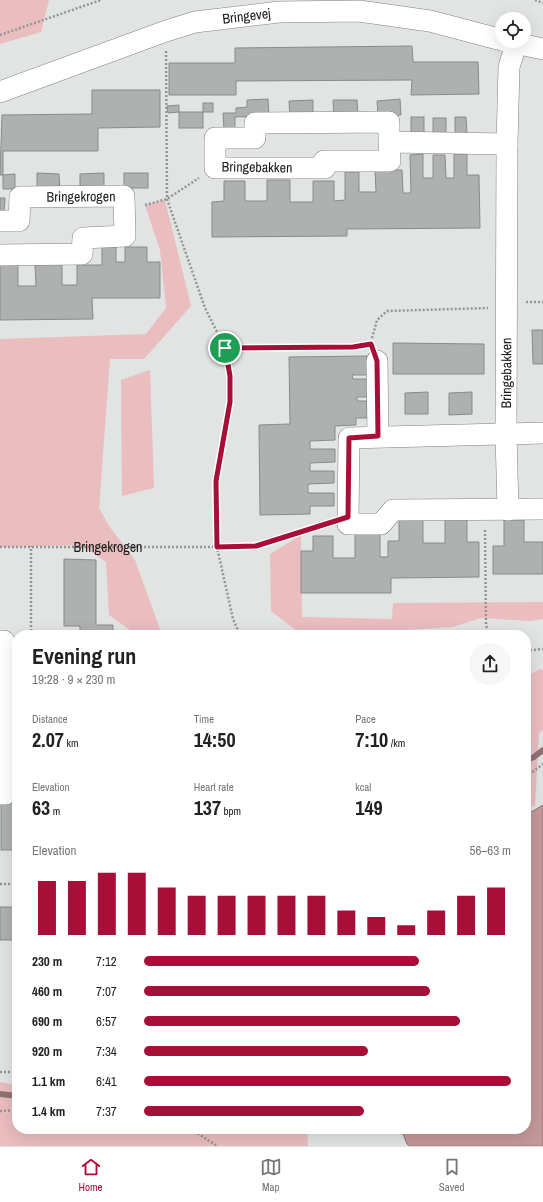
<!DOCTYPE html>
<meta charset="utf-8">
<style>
:root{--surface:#fff;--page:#f6f6f6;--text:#222;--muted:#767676;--line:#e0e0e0;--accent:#a70e38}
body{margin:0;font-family:"Archivo Narrow",sans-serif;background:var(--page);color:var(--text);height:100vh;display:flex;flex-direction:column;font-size:15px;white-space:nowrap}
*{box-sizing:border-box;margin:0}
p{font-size:13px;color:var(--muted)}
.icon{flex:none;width:22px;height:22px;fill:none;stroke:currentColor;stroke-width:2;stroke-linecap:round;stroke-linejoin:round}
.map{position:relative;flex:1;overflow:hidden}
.drawer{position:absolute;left:12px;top:630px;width:519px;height:504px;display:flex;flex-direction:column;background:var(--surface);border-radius:16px;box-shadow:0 4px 16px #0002}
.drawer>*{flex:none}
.fabs{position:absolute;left:495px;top:12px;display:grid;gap:8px}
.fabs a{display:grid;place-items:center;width:36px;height:36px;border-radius:50%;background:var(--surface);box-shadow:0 4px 16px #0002;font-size:20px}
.pin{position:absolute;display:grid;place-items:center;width:34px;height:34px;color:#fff;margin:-17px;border:2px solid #fff;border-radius:50%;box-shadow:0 1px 4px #0007}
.round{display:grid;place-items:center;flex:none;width:42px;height:42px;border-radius:21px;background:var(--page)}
.headline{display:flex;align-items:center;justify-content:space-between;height:68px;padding:0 20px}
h1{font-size:22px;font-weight:700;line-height:30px}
.stats{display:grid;grid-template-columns:repeat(3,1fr);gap:6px;height:68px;padding:4px 20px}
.stats div{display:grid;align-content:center}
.stats b{font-size:20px;font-weight:700}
.stats small{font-size:11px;font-weight:400}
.stats p{font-size:11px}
.chart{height:112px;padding:8px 20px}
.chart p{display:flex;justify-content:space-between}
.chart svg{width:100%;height:72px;margin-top:4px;stroke:var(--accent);stroke-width:6}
ul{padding:0 20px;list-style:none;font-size:13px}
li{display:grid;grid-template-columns:64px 48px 1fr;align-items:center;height:30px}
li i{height:10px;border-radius:5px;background:var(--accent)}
.dock{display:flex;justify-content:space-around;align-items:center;height:56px;border-top:1px solid var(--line);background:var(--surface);font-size:11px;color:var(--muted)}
.dock a{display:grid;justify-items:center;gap:2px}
.dock .current{color:var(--accent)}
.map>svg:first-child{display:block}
.green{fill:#eabdbf}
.water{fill:#c3989a;stroke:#907274}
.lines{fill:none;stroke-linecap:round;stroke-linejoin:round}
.stream{stroke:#907274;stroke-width:6}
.building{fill:#aeb1b0;stroke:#888b89}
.street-casing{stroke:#7f8280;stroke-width:22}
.path{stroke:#939594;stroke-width:2.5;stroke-dasharray:2 2;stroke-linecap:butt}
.street{stroke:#fff;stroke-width:21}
.route-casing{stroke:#fff;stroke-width:8}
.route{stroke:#a70e38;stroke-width:5}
.labels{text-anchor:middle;stroke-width:3;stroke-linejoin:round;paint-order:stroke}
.street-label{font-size:14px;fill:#1a1b1a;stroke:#fff}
</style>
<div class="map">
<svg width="543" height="1146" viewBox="0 0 543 1146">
<rect width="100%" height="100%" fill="#e1e4e3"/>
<g class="green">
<polygon points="0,0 49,0 41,32 0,44"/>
<polygon points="165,200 191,306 144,359 110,359 99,508 109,526 135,560 160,629 161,635 131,635 130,630 109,615 106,562 81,545 0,547 0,339 146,334 166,308 160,250 145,205"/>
<polygon points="150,370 154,488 122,496 121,380"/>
<polygon points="301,535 302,617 392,619 393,603 543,602 543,619 530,621 481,618 453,627 331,635 302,635 271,611 270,554"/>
<polygon points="540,669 543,670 543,730 539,733 535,805 526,810 526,676"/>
<polygon points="0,1082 11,1084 17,1082 17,1129 307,1129 308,1146 0,1146"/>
</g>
<polygon class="water" points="543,805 543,1146 410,1146 407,1144 401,1129 526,1129 526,815"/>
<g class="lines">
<g class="stream">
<polyline points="526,760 534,757 543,750"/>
<polyline points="0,1094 17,1096"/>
</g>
</g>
<g class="building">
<polygon points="412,46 413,62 478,62 479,94 411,95 412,80 236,81 236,95 169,95 169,63 235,63 235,48"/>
<polygon points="92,90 160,90 160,127 98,128 98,151 3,151 3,175 0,175 2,115 92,114"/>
<polygon points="268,99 269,116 235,117 235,129 224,130 223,113 236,113 236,108 247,107 247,100"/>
<polygon points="400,99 401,115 378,116 377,101"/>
<polygon points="313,100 313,115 290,116 289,101"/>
<polygon points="333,100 357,100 358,116 334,117"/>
<rect x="203" y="103" width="10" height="9"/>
<polygon points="179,105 179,112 168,113 167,106"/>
<rect x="179" y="112" width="24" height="16"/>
<rect x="411" y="117" width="13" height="17"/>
<polygon points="455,117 466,117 467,133 455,134"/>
<rect x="433" y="118" width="13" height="15"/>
<polygon points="423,154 423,178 433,178 433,155 445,155 446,178 454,178 454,154 467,154 467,175 479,175 480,228 347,229 347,236 212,237 212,202 224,201 224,181 245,181 245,201 267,201 267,180 290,180 290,202 313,202 313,181 334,181 334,201 345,200 345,172 359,172 359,192 376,192 375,170 402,170 403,193 411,193 410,155"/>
<polygon points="37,173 59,174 60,189 37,190"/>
<polygon points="104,173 104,188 80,189 80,174"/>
<rect x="124" y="173" width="24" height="15"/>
<polygon points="15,174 15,189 3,189 3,175"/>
<polygon points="0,198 5,198 4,214 0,214"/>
<polygon points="102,247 116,247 116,262 125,262 125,247 147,247 147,262 160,262 160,298 92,298 93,319 0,320 0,265 18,264 18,286 36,286 35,265 62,264 62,285 77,285 77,265 102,265"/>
<polygon points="532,330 543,330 543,364 533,364"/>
<polygon points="393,343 484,344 484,374 393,374"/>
<polygon points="367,356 368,375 352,375 353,379 368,379 368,397 357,397 357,401 367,401 367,418 356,418 356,425 335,426 335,440 310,441 310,449 335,449 335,462 310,463 310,471 334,471 334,483 308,484 308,493 334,493 334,506 310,506 310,514 260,515 259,425 290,424 289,357"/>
<polygon points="428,392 428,414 405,414 405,393"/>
<polygon points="472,392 472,414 449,415 449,393"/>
<polygon points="399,517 423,517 423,543 445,543 445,519 467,519 467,542 479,542 479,577 391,578 391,593 301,593 301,551 313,551 313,536 333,536 333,558 355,558 355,534 380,534 380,557 388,557 388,541 399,541"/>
<polygon points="504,520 524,520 524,542 543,542 543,574 493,574 493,546 504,546"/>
<polygon points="64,559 96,560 96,625 113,625 113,635 80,635 80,626 64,626"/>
<rect x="16" y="648" width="1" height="53"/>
<rect x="1" y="803" width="16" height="47"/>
<rect x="0" y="907" width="17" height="33"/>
</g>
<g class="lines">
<g class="street-casing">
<g id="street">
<polyline points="505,41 543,49"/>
<path id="s2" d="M0,92L166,31L195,22L279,12L359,11L430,21L502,40"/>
<polyline points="389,142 390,161 324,161 325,168 215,168 215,138 255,138 255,123 389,122 389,142 507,144"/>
<path id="s3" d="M0,221H19L20,197L124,196L125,236L83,238L82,254L0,255"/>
<polyline points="377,361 378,436"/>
<polyline points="543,433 349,438 348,524 381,524 393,510 543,509"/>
<path id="s4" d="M508,510L506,434L507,144L509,67L516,44"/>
<polyline points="0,641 4,641 6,794 0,794"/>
</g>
</g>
<g class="path">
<polyline points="535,0 543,3"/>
<polyline points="0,35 101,0"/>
<polyline points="166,51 167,199 205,308 225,348 231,376 230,402 216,481 217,547 233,619 240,635"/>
<polyline points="145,205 167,199 199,178"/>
<polyline points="526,302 543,302"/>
<polyline points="371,342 377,320 387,311 488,308"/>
<polyline points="225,348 353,347 364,345"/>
<polyline points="485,530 486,624 488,635"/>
<path id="s1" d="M0,547H217L256,546L328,523"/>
<polyline points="31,635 31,546"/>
<polyline points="526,651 543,649"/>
<polyline points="526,777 543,764"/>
<polyline points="0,884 17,884"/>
<polyline points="0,1072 17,1072"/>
<polyline points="0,1111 17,1110"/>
<polyline points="191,1129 217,1146"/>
</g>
<use href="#street" class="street"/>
</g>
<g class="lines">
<g class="route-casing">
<polygon id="route" points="371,344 377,361 378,436 349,438 348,517 256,546 217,547 216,481 230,402 230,376 225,348 353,347"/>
</g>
<use href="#route" class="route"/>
</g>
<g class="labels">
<g class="street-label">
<text dy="5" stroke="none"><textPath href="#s2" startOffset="259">Bringevej</textPath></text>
<text transform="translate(257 167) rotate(1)" y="5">Bringebakken</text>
<text dy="5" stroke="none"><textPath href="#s3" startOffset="104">Bringekrogen</textPath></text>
<text dy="5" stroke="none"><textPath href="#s4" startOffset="137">Bringebakken</textPath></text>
<text dy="5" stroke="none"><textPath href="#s1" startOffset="108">Bringekrogen</textPath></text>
</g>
</g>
</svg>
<div class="fabs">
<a><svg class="icon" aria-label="locate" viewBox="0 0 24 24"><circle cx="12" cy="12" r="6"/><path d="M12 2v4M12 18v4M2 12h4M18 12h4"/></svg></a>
</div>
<div class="pin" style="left:225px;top:348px;background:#1e9e55"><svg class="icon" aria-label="arrive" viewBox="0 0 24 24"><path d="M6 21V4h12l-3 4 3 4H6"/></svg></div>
<section class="drawer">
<div class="headline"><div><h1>Evening run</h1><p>19:28 · 9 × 230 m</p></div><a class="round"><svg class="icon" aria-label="share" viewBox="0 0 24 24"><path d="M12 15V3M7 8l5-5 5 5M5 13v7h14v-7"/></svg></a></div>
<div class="stats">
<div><p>Distance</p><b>2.07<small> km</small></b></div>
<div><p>Time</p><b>14:50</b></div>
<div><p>Pace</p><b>7:10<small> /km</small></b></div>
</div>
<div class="stats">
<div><p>Elevation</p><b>63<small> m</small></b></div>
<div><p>Heart rate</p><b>137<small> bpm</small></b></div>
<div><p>kcal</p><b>149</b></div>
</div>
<div class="chart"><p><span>Elevation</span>56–63 m</p>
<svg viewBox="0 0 160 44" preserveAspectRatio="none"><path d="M5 44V11M15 44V11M25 44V6M35 44V6M45 44V15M55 44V20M65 44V20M75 44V20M85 44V20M95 44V20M105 44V29M115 44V33M125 44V38M135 44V29M145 44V20M155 44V15"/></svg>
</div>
<ul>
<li><b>230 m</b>7:12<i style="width:75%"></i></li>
<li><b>460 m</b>7:07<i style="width:78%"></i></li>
<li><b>690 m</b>6:57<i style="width:86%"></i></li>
<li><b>920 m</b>7:34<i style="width:61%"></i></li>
<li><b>1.1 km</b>6:41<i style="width:100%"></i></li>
<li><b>1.4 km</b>7:37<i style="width:60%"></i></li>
</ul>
</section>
</div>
<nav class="dock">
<a class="current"><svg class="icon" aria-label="home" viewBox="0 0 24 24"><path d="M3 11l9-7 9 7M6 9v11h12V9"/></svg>Home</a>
<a><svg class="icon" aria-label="map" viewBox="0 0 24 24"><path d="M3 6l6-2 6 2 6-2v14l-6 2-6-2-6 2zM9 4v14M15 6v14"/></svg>Map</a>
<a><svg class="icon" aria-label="saved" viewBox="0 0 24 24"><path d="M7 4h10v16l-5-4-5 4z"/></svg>Saved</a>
</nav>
